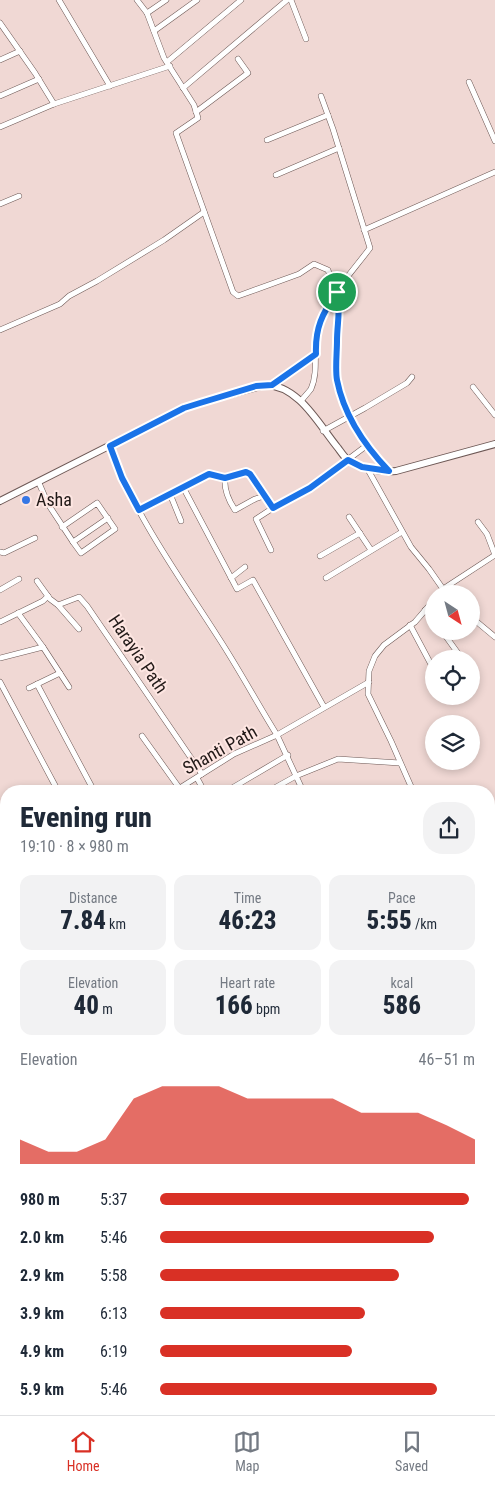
<!DOCTYPE html>
<meta charset="utf-8">
<style>
:root{--surface:#fff;--page:#f2f2f3;--text:#1f2937;--muted:#747a83;--line:#e0e1e3;--accent:#d93025}
body{margin:0;font-family:"Roboto Condensed",sans-serif;background:var(--page);color:var(--text);height:100vh;display:flex;flex-direction:column;font-size:19px;white-space:nowrap}
*{box-sizing:border-box;margin:0}
p{font-size:16px;color:var(--muted)}
.icon{flex:none;width:28px;height:28px;fill:none;stroke:currentColor;stroke-width:2;stroke-linecap:round;stroke-linejoin:round}
.map{position:relative;flex:1;overflow:hidden}
.side{position:absolute;left:0px;top:785px;width:495px;height:630px;display:flex;flex-direction:column;background:var(--surface);border-radius:20px 20px 0 0;box-shadow:0 2px 8px #0003}
.side>*{flex:none}
.needle{width:32px;rotate:144deg}
.buttons{position:absolute;left:425px;top:585px;display:grid;gap:10px}
.buttons a{display:grid;place-items:center;width:55px;height:55px;border-radius:50%;background:var(--surface);box-shadow:0 2px 8px #0003;font-size:25px}
.pin{position:absolute;display:grid;place-items:center;width:42px;height:42px;color:#fff;margin:-21px;border:2px solid #fff;border-radius:50%;box-shadow:0 1px 5px #0007}
.round{display:grid;place-items:center;flex:none;width:52px;height:52px;border-radius:20px;background:var(--page)}
.head{display:flex;align-items:center;justify-content:space-between;height:85px;padding:0 20px}
h1{font-size:28px;font-weight:800;line-height:38px}
.metrics{display:grid;grid-template-columns:repeat(3,1fr);gap:8px;height:85px;padding:5px 20px}
.metrics div{display:grid;align-content:center;border-radius:12px;background:var(--page);text-align:center}
.metrics b{font-size:25px;font-weight:800}
.metrics small{font-size:14px;font-weight:400}
.metrics p{font-size:14px}
.chart{height:140px;padding:10px 20px}
.chart p{display:flex;justify-content:space-between}
.chart svg{width:100%;height:90px;margin-top:5px;fill:var(--accent);opacity:.7}
ul{padding:0 20px;list-style:none;font-size:16px}
li{display:grid;grid-template-columns:80px 60px 1fr;align-items:center;height:38px}
li i{height:12px;border-radius:6px;background:var(--accent)}
.tabs{display:flex;justify-content:space-around;align-items:center;height:70px;border-top:1px solid var(--line);background:var(--surface);font-size:14px;color:var(--muted)}
.tabs a{display:grid;justify-items:center;gap:2px}
.tabs .selected{color:var(--accent)}
.map>svg:first-child{display:block}
.lines{fill:none;stroke-linecap:round;stroke-linejoin:round}
.minor-casing{stroke:#6d5855;stroke-width:6}
.tertiary-casing{stroke:#6d5855;stroke-width:8}
.minor{stroke:#fff;stroke-width:5}
.tertiary{stroke:#fff;stroke-width:6}
.route-casing{stroke:#fff;stroke-width:10}
.route{stroke:#1a73e8;stroke-width:6}
.poi-dot{fill:#3677e5;stroke:#fee6e2;stroke-width:2}
.labels{text-anchor:middle;stroke-width:4;stroke-linejoin:round;paint-order:stroke}
.poi-label{font-size:18px;fill:#211917;stroke:#fee6e2;text-anchor:start}
.street-label{font-size:18px;fill:#211917;stroke:#fee6e2}
</style>
<div class="map">
<svg width="495" height="1415" viewBox="0 0 495 1415">
<rect width="100%" height="100%" fill="#f0d8d4"/>
<g class="lines">
<g class="minor-casing">
<g id="minor">
<polyline points="59,0 110,86"/>
<polyline points="137,0 147,13 164,58 194,105 198,118 176,133 233,292 238,296 299,274 314,264 328,270 339,303 336,379 349,416 357,431 366,446 389,471"/>
<polyline points="291,0 306,39"/>
<polyline points="147,13 166,0"/>
<polyline points="0,23 35,73 54,104"/>
<polyline points="154,31 197,0"/>
<polyline points="0,60 20,51"/>
<polyline points="167,62 241,0"/>
<polyline points="469,82 495,141"/>
<polyline points="183,88 287,0"/>
<polyline points="0,96 39,79"/>
<polyline points="196,112 248,73 238,59"/>
<polyline points="0,127 54,104 170,66"/>
<polyline points="267,140 328,115"/>
<polyline points="276,175 339,148"/>
<polyline points="0,204 19,196"/>
<polyline points="364,230 495,172"/>
<polyline points="0,330 60,304 69,296 97,281 164,240 204,212"/>
<polyline points="272,385 316,354"/>
<polyline points="473,387 495,415"/>
<path d="M301,401C304,397 308,393 311,389C320,369 311,344 319,324C329,296 352,272 370,248L333,129L321,96"/>
<polyline points="323,431 365,408 407,383 412,377"/>
<path d="M110,446C134,515 179,576 218,637C239,669 257,703 277,735L369,682"/>
<polyline points="367,468 411,547 429,569 443,589"/>
<polyline points="39,483 48,504 73,542"/>
<polyline points="183,487 237,589 253,580 324,707"/>
<polyline points="170,494 181,521"/>
<path d="M264,496L255,499L235,510C229,501 224,489 225,478L246,472L250,474L273,508"/>
<polyline points="139,510 209,474 225,478"/>
<polyline points="349,517 371,550"/>
<polyline points="478,522 487,534 495,555"/>
<polyline points="62,527 97,503 115,529 81,553 73,542 108,518"/>
<polyline points="271,550 256,519 273,508 310,488 366,446"/>
<polyline points="0,552 4,553 35,538"/>
<polyline points="320,556 360,533"/>
<polyline points="231,578 245,567"/>
<polyline points="326,578 402,532"/>
<polyline points="37,581 50,599 58,605 79,597 87,606 202,774"/>
<polyline points="0,590 19,579"/>
<polyline points="439,594 443,589 495,555"/>
<polyline points="58,605 79,629"/>
<polyline points="425,610 434,620"/>
<polyline points="18,613 43,647 69,687"/>
<polyline points="471,617 495,637"/>
<polyline points="0,622 43,601 48,596"/>
<polyline points="410,625 434,670"/>
<polyline points="442,631 460,656"/>
<polyline points="0,658 43,647"/>
<polyline points="0,682 58,791"/>
<polyline points="37,684 94,791"/>
<polyline points="29,688 60,673"/>
<polyline points="142,736 180,789"/>
<polyline points="197,778 204,791"/>
<polyline points="175,791 234,754 277,735 303,791"/>
<polyline points="227,791 288,755"/>
<polyline points="269,791 296,776 338,759 400,763"/>
<polyline points="413,791 391,741 368,694 369,671 375,656 384,645 415,622 434,600"/>
<polyline points="0,811 6,823"/>
<polyline points="0,883 6,880"/>
<polyline points="489,1089 495,1087"/>
<polyline points="489,1142 495,1143"/>
<polyline points="489,1266 495,1263"/>
<polyline points="0,1270 6,1270"/>
<polyline points="489,1305 495,1305"/>
<polyline points="489,1342 495,1340"/>
<polyline points="254,1409 256,1415"/>
<polyline points="463,1409 463,1415"/>
<polyline points="224,1415 237,1409"/>
</g>
</g>
<g class="tertiary-casing">
<path id="tertiary" d="M0,501L184,408L209,400L265,385C299,385 319,425 338,448C341,452 344,457 348,460C361,469 381,472 396,471L495,444"/>
</g>
<use href="#minor" class="minor"/>
<use href="#tertiary" class="tertiary"/>
</g>
<g class="lines">
<g class="route-casing">
<path id="route" d="M337,292C341,311 337,323 337,341C337,352 335,370 337,380C344,416 364,445 389,471L362,467L348,460L310,488L273,508L250,474L246,472L225,478L209,474L139,510L122,478L110,446L184,408L200,403L256,386L272,385L316,354C315,328 322,314 337,292Z"/>
</g>
<use href="#route" class="route"/>
</g>
<circle class="poi-dot" cx="26" cy="500" r="5"/>
<g class="labels">
<g class="poi-label">
<text x="36" y="506">Asha</text>
</g>
<g class="street-label">
<text transform="translate(138 654) rotate(56)" y="6">Harayia Path</text>
<text transform="translate(220 750) rotate(-29)" y="6">Shanti Path</text>
</g>
</g>
</svg>
<div class="buttons">
<a><svg class="needle" viewBox="-14 -14 28 28"><path d="M0-13l5 13h-10z" fill="#e53935"/><path d="M0 13l5-13h-10z" fill="#747a83"/></svg></a>
<a><svg class="icon" aria-label="locate" viewBox="0 0 24 24"><circle cx="12" cy="12" r="6"/><path d="M12 2v4M12 18v4M2 12h4M18 12h4"/></svg></a>
<a><svg class="icon" aria-label="layers" viewBox="0 0 24 24"><path d="M12 4l9 5-9 5-9-5zM3 14l9 5 9-5"/></svg></a>
</div>
<div class="pin" style="left:337px;top:292px;background:#1e9e55"><svg class="icon" aria-label="arrive" viewBox="0 0 24 24"><path d="M6 21V4h12l-3 4 3 4H6"/></svg></div>
<section class="side">
<div class="head"><div><h1>Evening run</h1><p>19:10 · 8 × 980 m</p></div><a class="round"><svg class="icon" aria-label="share" viewBox="0 0 24 24"><path d="M12 15V3M7 8l5-5 5 5M5 13v7h14v-7"/></svg></a></div>
<div class="metrics">
<div><p>Distance</p><b>7.84<small> km</small></b></div>
<div><p>Time</p><b>46:23</b></div>
<div><p>Pace</p><b>5:55<small> /km</small></b></div>
</div>
<div class="metrics">
<div><p>Elevation</p><b>40<small> m</small></b></div>
<div><p>Heart rate</p><b>166<small> bpm</small></b></div>
<div><p>kcal</p><b>586</b></div>
</div>
<div class="chart"><p><span>Elevation</span>46–51 m</p>
<svg viewBox="0 0 160 44" preserveAspectRatio="none"><path d="M0 44V32L10 38L20 38L30 32L40 12L50 6L60 6L70 6L80 12L90 12L100 12L110 12L120 19L130 19L140 19L150 25L160 32V44z"/></svg>
</div>
<ul>
<li><b>980 m</b>5:37<i style="width:98%"></i></li>
<li><b>2.0 km</b>5:46<i style="width:87%"></i></li>
<li><b>2.9 km</b>5:58<i style="width:76%"></i></li>
<li><b>3.9 km</b>6:13<i style="width:65%"></i></li>
<li><b>4.9 km</b>6:19<i style="width:61%"></i></li>
<li><b>5.9 km</b>5:46<i style="width:88%"></i></li>
</ul>
</section>
</div>
<nav class="tabs">
<a class="selected"><svg class="icon" aria-label="home" viewBox="0 0 24 24"><path d="M3 11l9-7 9 7M6 9v11h12V9"/></svg>Home</a>
<a><svg class="icon" aria-label="map" viewBox="0 0 24 24"><path d="M3 6l6-2 6 2 6-2v14l-6 2-6-2-6 2zM9 4v14M15 6v14"/></svg>Map</a>
<a><svg class="icon" aria-label="saved" viewBox="0 0 24 24"><path d="M7 4h10v16l-5-4-5 4z"/></svg>Saved</a>
</nav>
